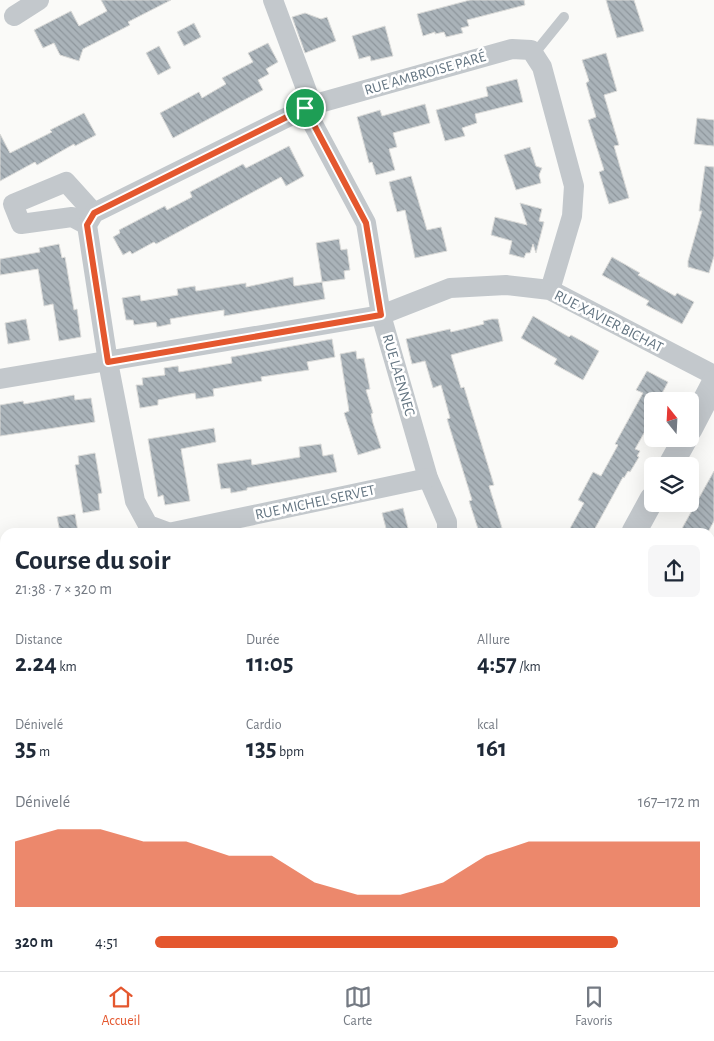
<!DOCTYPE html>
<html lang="fr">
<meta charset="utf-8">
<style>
:root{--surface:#fff;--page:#f6f6f7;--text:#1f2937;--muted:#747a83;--line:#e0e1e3;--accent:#e4572e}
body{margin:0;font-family:"Alegreya Sans",sans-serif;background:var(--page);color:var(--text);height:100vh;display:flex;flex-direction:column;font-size:19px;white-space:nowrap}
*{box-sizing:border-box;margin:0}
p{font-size:16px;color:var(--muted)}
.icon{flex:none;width:28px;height:28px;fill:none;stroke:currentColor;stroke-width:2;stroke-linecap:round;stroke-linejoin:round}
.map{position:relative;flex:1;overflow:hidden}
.panel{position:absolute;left:0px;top:528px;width:715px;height:444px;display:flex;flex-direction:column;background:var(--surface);border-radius:15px 15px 0 0;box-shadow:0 5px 20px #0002}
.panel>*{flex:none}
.needle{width:32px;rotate:342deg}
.buttons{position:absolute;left:644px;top:392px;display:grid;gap:10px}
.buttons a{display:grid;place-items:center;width:55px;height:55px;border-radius:8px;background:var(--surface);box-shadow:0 5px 20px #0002;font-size:25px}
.pin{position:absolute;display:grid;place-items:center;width:42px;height:42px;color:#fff;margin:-21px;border:2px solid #fff;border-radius:50%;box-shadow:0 1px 5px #0007}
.round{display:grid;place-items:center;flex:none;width:52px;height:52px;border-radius:8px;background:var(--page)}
.headline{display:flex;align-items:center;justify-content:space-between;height:85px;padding:0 15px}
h1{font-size:28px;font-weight:700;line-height:38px}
.metrics{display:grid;grid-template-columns:repeat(3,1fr);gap:8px;height:85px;padding:5px 15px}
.metrics div{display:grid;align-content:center}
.metrics b{font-size:25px;font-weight:700}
.metrics small{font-size:14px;font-weight:400}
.metrics p{font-size:14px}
.chart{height:140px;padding:10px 15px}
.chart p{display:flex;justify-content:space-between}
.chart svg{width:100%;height:90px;margin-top:5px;fill:var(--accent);opacity:.7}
ul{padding:0 15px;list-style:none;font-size:16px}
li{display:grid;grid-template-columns:80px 60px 1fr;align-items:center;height:38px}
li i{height:12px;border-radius:6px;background:var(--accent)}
.tabs{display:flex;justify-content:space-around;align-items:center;height:70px;border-top:1px solid var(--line);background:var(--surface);font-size:14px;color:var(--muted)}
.tabs a{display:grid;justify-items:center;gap:2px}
.tabs .on{color:var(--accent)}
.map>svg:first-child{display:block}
.green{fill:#dadfd7}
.building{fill:url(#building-back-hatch);stroke:#dcdcda}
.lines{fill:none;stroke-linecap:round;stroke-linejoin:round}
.service{stroke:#c3c8cc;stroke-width:10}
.minor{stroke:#c3c8cc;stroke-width:20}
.tertiary{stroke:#c3c8cc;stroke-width:25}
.route-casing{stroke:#fff;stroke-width:10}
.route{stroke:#e4572e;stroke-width:6}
.labels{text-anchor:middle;stroke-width:5;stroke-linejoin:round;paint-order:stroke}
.street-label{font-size:15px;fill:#657683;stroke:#fff}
</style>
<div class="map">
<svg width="714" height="971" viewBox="0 0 714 971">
<defs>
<pattern id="building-back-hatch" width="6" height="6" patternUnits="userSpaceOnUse" patternTransform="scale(1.25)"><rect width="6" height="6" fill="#aab3b9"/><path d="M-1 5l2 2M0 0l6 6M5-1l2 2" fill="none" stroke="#8e969c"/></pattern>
</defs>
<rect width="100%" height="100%" fill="#fafaf8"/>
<polygon class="green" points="710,667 714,668 714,971 583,971 582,966 710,966"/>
<g class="building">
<polygon points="101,0 171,0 128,22 130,25 83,49 79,61 60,55 54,43 43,48 34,30 71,11 79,26 107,11"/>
<polygon points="470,0 524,0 525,5 467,20 469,26 461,28 463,33 446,37 444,32 435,34 435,32 423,36 417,14"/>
<polygon points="606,0 634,0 644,31 617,38"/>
<polygon points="305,13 321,19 327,17 336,41 305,53 292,17"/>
<polygon points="194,23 201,37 184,46 177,32"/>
<polygon points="385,26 393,56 375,60 371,61 370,56 359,59 352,36"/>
<polygon points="268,43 278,62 266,69 269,74 258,80 263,90 173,138 160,113 199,92 202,98 226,84 222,78 253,62 248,53"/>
<polygon points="159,46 171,68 158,75 146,53"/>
<polygon points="606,53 617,91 604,95 619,145 614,146 629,198 609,204 599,172 604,170 588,120 596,117 586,83 589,81 582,60"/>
<polygon points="517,79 523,102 475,114 477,123 462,128 465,136 445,141 436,110 488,96 486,87"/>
<polygon points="425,104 430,123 393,133 397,147 389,149 395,170 376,175 372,162 369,163 357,117 380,110 382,116"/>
<polygon points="84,113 96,135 75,146 74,144 37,165 35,162 0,181 0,134 10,153 52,132 50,130"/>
<polygon points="697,118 714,120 714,146 694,144"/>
<polygon points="289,146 304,176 286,186 281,177 156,244 154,242 132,254 130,251 123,255 113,237 120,233 119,230 165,206 167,210 192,197 190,192 243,164 246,168"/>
<polygon points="530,147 536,166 542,168 539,175 541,183 516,190 504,155"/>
<polygon points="705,166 714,167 714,256 709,273 688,267 688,261 702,211 699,211"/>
<polygon points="411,176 427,230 441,227 447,251 415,258 405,210 397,212 389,182"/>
<polygon points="520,203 542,209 539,221 544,222 536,253 533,244 530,253 526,253 524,258 509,254 512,241 491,235 495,217 527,225"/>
<polygon points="339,239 341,250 347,249 350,270 344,271 345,279 322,282 325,299 224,316 224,310 193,315 170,319 171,324 157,327 156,322 134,325 133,320 126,320 122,298 140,295 141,301 178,295 177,289 195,286 196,291 246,283 246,287 293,277 294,286 322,282 316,243"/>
<polygon points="59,244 62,258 65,257 74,310 77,309 81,337 59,341 53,304 44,306 38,269 0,275 0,259 40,252 39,248"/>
<polygon points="612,257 640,273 638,275 675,296 677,293 694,302 682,324 646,305 649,301 602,275"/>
<polygon points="533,316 569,337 571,335 599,351 583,380 554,364 557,359 521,338"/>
<polygon points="26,319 30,340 8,344 5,323"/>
<polygon points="492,319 498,319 503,341 451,355 461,388 464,387 494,485 489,486 502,528 497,529 498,532 479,532 469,501 472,500 447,419 450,418 441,385 433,388 425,361 412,364 406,339 450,329 451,332 484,324 483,321"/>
<polygon points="332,339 335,357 307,362 309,370 261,377 262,381 213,389 214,396 196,399 195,393 177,396 158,400 158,405 140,408 136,385 143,385 142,378 165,375 164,368 178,366 179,372 232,363 231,357"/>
<polygon points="356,351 357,359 364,358 370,389 366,390 373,413 371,414 373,423 381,448 358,455 344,413 349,411 340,354"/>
<polygon points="647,371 668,382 658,401 652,401 652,419 635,449 640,451 637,456 639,457 630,472 628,471 624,478 623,477 593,532 568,532 584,503 578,500 593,472 601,476 618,445 615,444 643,393 636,390"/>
<polygon points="74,395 75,400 91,398 95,422 0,436 0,405 23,401 24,404"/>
<polygon points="214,428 216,442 181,449 190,501 165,505 163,495 158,497 148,439"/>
<polygon points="321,444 323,456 333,454 337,472 247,488 247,490 231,493 230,488 221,489 217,464 251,459 252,465 300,457 299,447"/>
<polygon points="95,453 102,493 98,494 100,510 83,513 75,465 79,464 78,456"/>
<polygon points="714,471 714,521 708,532 680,532"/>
<polygon points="403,508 409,532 387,532 382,513"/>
<polygon points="75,514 78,532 60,532 57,517"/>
</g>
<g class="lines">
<polyline class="service" points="534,54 564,17"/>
<g class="minor">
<polyline points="273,0 312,105"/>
<polyline points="14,16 39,0"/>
<polyline points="305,109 366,223 381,315 428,478 447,522 447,532"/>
<polyline points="87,225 72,217 21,224 13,204 66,182 94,213"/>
<polyline points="0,379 381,315 450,288 506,285 550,290 714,375"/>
<polyline points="167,532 148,525 135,501 108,362 87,225 94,213 312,105 512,49 531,50 542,67 574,186 572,216 550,290"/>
<polyline points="173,532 428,478"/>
<polyline points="0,697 5,704"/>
<polyline points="0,940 5,940"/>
</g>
<g class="tertiary">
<polyline points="690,429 714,383"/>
<polyline points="670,466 685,439"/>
<polyline points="634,532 652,499"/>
<polyline points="0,728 5,728"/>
</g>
</g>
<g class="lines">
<g class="route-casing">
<polygon id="route" points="305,108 366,223 381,315 108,362 87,225 94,213"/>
</g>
<use href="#route" class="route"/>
</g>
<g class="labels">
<g class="street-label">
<text transform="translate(425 73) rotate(-16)" y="5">RUE AMBROISE PARÉ</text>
<text transform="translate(609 321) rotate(27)" y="5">RUE XAVIER BICHAT</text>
<text transform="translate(399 375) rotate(74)" y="5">RUE LAENNEC</text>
<text transform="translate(315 502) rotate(-12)" y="5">RUE MICHEL SERVET</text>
</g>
</g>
</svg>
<div class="buttons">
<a><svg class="needle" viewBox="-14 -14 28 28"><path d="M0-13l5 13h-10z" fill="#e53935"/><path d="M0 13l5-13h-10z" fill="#747a83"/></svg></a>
<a><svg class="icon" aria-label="layers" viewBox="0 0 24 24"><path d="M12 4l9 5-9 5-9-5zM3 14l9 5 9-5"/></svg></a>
</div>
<div class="pin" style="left:305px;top:108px;background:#1e9e55"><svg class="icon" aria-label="arrive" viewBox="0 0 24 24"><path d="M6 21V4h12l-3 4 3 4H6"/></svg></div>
<section class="panel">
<div class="headline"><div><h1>Course du soir</h1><p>21:38 · 7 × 320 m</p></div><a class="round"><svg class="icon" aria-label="share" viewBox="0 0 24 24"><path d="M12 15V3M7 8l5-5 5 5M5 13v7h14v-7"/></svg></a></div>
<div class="metrics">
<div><p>Distance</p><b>2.24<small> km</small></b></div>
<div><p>Durée</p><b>11:05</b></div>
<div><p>Allure</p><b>4:57<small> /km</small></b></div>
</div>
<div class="metrics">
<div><p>Dénivelé</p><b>35<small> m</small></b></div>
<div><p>Cardio</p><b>135<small> bpm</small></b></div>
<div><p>kcal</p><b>161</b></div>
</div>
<div class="chart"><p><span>Dénivelé</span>167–172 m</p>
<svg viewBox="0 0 160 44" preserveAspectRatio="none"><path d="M0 44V12L10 6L20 6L30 12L40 12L50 19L60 19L70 32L80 38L90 38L100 32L110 19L120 12L130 12L140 12L150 12L160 12V44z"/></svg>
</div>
<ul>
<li><b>320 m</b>4:51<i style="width:85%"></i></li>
</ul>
</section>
</div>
<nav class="tabs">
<a class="on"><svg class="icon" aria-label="home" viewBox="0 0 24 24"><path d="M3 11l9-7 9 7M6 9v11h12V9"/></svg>Accueil</a>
<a><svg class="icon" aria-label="map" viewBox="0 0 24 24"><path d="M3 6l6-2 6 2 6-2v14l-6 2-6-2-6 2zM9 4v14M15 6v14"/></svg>Carte</a>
<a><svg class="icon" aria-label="saved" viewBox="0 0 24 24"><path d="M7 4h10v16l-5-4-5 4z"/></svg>Favoris</a>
</nav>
